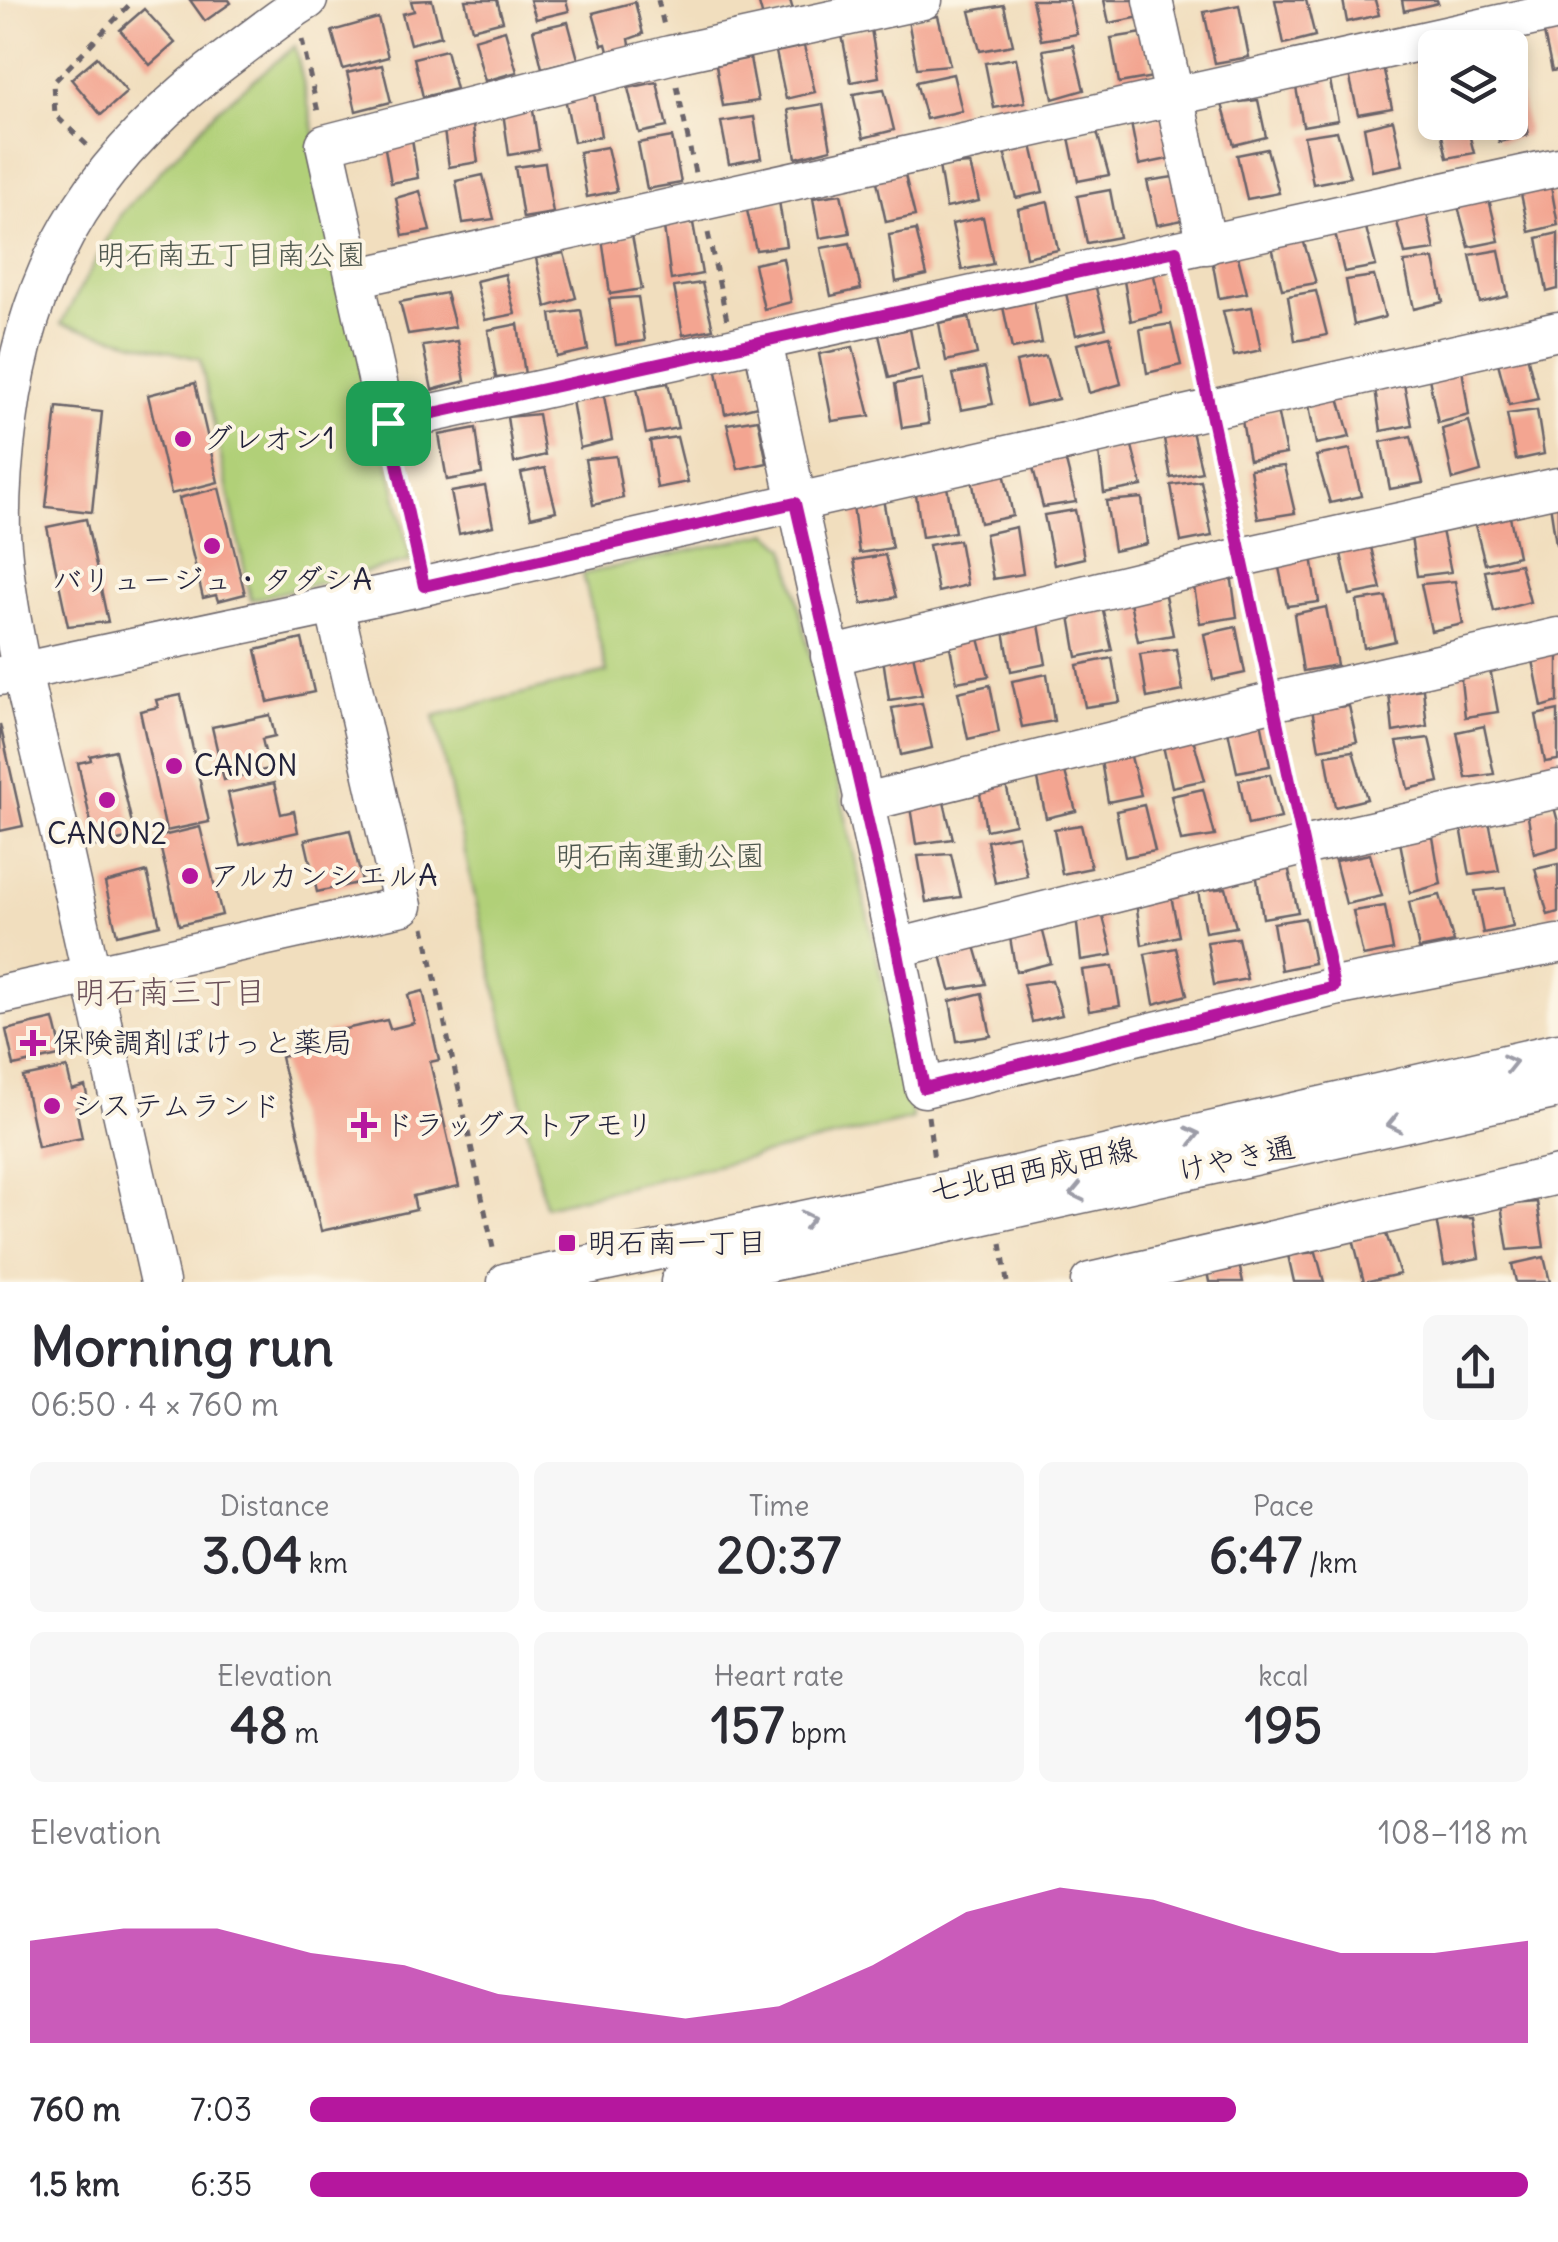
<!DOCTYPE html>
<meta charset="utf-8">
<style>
:root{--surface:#fff;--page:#f7f7f7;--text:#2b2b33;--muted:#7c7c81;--accent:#b5179e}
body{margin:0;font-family:Delius,"Klee One",sans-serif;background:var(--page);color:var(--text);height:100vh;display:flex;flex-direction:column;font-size:38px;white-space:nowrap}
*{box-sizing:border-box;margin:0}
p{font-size:32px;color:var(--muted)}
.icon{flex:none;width:55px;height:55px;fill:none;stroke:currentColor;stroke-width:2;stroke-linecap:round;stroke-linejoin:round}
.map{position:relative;height:1282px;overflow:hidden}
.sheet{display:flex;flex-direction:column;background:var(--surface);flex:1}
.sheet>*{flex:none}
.fabs{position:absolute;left:1418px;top:30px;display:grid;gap:20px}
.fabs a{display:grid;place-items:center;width:110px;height:110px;border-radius:15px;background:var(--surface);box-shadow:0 5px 15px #0003;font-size:50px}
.pin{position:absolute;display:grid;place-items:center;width:85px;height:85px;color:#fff;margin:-42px;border-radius:20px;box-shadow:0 5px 15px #0006}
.round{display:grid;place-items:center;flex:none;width:105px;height:105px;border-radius:15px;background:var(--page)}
.head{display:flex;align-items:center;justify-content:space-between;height:170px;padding:0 30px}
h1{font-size:55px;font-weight:800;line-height:75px}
.metrics{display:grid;grid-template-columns:repeat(3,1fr);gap:15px;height:170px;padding:10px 30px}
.metrics div{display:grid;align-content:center;border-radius:15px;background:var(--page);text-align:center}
.metrics b{font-size:50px;font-weight:800}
.metrics small{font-size:28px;font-weight:400}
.metrics p{font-size:28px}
.chart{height:280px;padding:20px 30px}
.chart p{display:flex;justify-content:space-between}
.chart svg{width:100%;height:180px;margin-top:10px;fill:var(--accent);opacity:.7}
ul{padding:0 30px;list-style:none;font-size:32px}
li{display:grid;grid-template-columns:160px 120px 1fr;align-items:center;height:75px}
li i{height:25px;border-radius:12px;background:var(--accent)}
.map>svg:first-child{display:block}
.green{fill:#b1d078;stroke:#6a795a;stroke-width:2.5}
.building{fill:#f3a591}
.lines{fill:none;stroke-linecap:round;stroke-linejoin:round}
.minor-casing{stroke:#6a6469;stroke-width:41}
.path{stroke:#6a6469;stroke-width:5;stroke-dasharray:8 8;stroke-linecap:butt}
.minor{stroke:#fff;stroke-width:38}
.oneway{stroke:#9c9ca7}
.route-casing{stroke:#fff;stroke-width:20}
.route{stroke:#b5179e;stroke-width:12}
.poi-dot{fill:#b5179e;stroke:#fcf5e5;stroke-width:4}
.labels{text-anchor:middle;stroke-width:8;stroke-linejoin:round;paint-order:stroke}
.park-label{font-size:30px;fill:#4d564d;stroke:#fcf5e5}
.poi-label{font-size:30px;fill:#22223b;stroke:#fcf5e5;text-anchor:start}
.street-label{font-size:30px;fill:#22223b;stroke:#fcf5e5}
.neighbourhood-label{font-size:32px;fill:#6b5059;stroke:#fcf5e5}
</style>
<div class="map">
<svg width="1558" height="1282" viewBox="0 0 1558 1282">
<rect width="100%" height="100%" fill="#fcf5e5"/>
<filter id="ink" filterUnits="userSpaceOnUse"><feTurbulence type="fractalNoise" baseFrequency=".01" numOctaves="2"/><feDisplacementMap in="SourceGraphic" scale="20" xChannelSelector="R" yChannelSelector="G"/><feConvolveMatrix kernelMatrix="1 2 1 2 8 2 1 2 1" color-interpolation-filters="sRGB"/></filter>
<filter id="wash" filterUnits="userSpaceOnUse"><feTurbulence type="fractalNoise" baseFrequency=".0048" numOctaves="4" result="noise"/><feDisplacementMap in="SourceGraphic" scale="40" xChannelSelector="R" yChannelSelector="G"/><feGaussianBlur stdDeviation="2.25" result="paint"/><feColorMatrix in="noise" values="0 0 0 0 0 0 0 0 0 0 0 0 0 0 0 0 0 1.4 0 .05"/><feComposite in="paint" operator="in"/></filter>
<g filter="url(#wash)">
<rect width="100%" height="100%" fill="#f1debe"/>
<g class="green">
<polygon points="295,46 411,561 251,600 200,359 61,324 121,214 216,111"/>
<polygon points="769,533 786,548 913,1119 545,1206 434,716 607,672 583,574"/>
</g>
<g id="blocks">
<g class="building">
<polygon points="190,0 229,0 231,3 205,21"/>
<polygon points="432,0 441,36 410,44 402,14 414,11 411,1"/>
<polygon points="465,0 497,0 503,21 472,29"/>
<polygon points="530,0 566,0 569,11 536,19"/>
<polygon points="758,0 790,0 793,10 763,18"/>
<polygon points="1032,0 1069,0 1077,34 1041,40"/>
<polygon points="1104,0 1138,0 1141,17 1109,23"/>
<polygon points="1275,0 1306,0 1315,36 1284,44"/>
<polygon points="1343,0 1375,0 1379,15 1347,22"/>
<polygon points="1402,0 1437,0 1438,3 1404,11"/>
<polygon points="635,2 643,34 629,39 631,50 609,55 606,44 602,45 593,13"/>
<polygon points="1004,5 1013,45 980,51 970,11"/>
<polygon points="1239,5 1249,57 1215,63 1204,12"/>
<polygon points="144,9 175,43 150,65 120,30"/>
<polygon points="938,16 950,65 917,68 908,20"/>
<polygon points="378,18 388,57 343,69 332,31"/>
<polygon points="568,22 578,59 542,68 533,30"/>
<polygon points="1558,26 1558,70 1552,71 1543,29"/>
<polygon points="871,29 879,77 851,82 842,35"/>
<polygon points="505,30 517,72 485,81 474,39"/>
<polygon points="1143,33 1153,77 1119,83 1111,38"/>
<polygon points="1073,45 1084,90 1053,99 1043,50"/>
<polygon points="804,46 815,92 786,99 776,52"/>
<polygon points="1510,49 1520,87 1510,88"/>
<polygon points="446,50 456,89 423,97 414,58"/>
<polygon points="1435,56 1435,104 1427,106 1415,60"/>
<polygon points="97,57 127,92 101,115 71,79"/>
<polygon points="750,58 758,101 723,106 716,65"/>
<polygon points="1016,58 1025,102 994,108 985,63"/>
<polygon points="382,65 391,102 356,111 347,73"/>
<polygon points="1383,66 1392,108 1358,114 1349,74"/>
<polygon points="953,74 962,111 926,119 916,82"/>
<polygon points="1329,76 1338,120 1303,126 1295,82"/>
<polygon points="657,82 667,127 639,133 628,88"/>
<polygon points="884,89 894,130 863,138 853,94"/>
<polygon points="594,93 601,136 574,142 565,98"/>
<polygon points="1521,95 1528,135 1499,142 1495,122 1510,122 1510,97"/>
<polygon points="1258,100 1266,137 1234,145 1222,104"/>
<polygon points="532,104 539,150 509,155 502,105"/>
<polygon points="823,104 831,149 796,158 788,110"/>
<polygon points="1165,116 1173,158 1139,165 1131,123"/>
<polygon points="754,117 761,158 729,164 721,122"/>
<polygon points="472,119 478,162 449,167 443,123"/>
<polygon points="1393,120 1403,165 1372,171 1364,127"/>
<polygon points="1439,122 1466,122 1474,153 1447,158"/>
<polygon points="1337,131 1350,177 1313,184 1304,136"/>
<polygon points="1097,132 1109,175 1078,181 1069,137"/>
<polygon points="672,137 681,183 647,189 638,143"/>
<polygon points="412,139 418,178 391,183 384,143"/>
<polygon points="1032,145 1043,192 1016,198 1004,151"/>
<polygon points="607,147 617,191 587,197 579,152"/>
<polygon points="1267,149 1279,193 1247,199 1237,155"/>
<polygon points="545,163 553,213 523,218 515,167"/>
<polygon points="970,164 979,201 946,208 939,166"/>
<polygon points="904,171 915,216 886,222 876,177"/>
<polygon points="483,175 494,219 463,223 456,181"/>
<polygon points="1180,176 1188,219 1157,225 1147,181"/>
<polygon points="1550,181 1558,225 1529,232 1520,189"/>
<polygon points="1110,190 1119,237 1087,243 1077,196"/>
<polygon points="420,191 430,231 403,236 396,198"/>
<polygon points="1487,191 1499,241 1469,247 1456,199"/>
<polygon points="841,194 850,233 820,238 813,198"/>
<polygon points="779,201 786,246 756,250 746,206"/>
<polygon points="1048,202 1058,250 1026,257 1018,209"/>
<polygon points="1425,205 1435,250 1405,254 1394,210"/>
<polygon points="983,217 993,264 962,270 952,224"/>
<polygon points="693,223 702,274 671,280 664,227"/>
<polygon points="1366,228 1376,266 1344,272 1335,233"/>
<polygon points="916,230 927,275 896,282 889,235"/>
<polygon points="1558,233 1558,289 1547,292 1537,238"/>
<polygon points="632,235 642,289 610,294 602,238"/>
<polygon points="1302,236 1316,283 1282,289 1271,242"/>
<polygon points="850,243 861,289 831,296 821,248"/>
<polygon points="1236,249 1247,293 1219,298 1211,253"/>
<polygon points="1499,250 1508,296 1480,303 1470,255"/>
<polygon points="564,253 576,298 546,307 536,258"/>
<polygon points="783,258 791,302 764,309 754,264"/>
<polygon points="1434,259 1443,302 1414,309 1404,262"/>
<polygon points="1153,271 1162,313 1131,321 1123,275"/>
<polygon points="505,274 515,314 485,320 476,281"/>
<polygon points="1374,276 1385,317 1354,325 1346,280"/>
<polygon points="1094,280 1106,328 1076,335 1064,285"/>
<polygon points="702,283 713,329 683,335 674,287"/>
<polygon points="1316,291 1327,335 1295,341 1288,296"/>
<polygon points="446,293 455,327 408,334 400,302"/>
<polygon points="638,297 645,341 616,345 609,299"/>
<polygon points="1034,301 1042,343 1012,349 1003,307"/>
<polygon points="1252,307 1261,350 1234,356 1223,311"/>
<polygon points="581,310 588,350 557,357 551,314"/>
<polygon points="969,317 977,354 946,361 939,323"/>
<polygon points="518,324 525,375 496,378 488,330"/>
<polygon points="1171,324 1181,365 1147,373 1140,329"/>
<polygon points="910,329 918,370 889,378 879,335"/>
<polygon points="1110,336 1121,384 1089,393 1077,344"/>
<polygon points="458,341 465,381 432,390 423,346"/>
<polygon points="853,347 870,416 832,421 819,354"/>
<polygon points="1527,355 1538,399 1509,405 1497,359"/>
<polygon points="1046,356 1058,399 1026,406 1016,362"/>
<polygon points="747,362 757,406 725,414 716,366"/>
<polygon points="985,368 993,404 961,410 953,374"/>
<polygon points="1462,369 1469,415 1438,423 1428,373"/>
<polygon points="922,379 929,424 902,428 895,384"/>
<polygon points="195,383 218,482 171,494 148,395"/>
<polygon points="668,383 678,428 646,434 637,388"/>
<polygon points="1404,384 1412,425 1381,431 1375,389"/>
<polygon points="1338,394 1350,437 1316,444 1308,400"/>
<polygon points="604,396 612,440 580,448 572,400"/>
<polygon points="57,407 102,412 92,512 46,507"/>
<polygon points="1277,410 1286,454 1249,460 1241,415"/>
<polygon points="1537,410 1544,454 1516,460 1507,414"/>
<polygon points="538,414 545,455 514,463 507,417"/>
<polygon points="758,419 767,463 738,469 727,424"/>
<polygon points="1469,421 1481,472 1453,480 1442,429"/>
<polygon points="1191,427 1202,472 1171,478 1163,433"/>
<polygon points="476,428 482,474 447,480 439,435"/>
<polygon points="1411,436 1423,483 1390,489 1381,442"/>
<polygon points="677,437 688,482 657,488 650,441"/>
<polygon points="1132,446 1142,486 1104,493 1099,452"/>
<polygon points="1350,449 1361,496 1330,503 1316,456"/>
<polygon points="616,456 623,498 593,505 585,459"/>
<polygon points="1065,458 1076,502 1043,507 1032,464"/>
<polygon points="1284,466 1295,513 1258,519 1250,469"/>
<polygon points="545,468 556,511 531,517 521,473"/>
<polygon points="1004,472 1013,516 980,523 972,479"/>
<polygon points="946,481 955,532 922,537 915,488"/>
<polygon points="1201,481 1212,536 1181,542 1171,485"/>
<polygon points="485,486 493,526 459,534 451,492"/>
<polygon points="219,488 245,594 218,601 216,595 203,598 179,498"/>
<polygon points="1142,498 1147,544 1114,551 1106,501"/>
<polygon points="883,499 892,548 859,553 853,506"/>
<polygon points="1558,503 1558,544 1556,544 1550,504"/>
<polygon points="1075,510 1084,558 1054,565 1044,515"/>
<polygon points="1509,512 1518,556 1485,564 1473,517"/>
<polygon points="86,519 108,622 68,626 47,527"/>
<polygon points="1441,526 1451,572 1417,576 1410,530"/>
<polygon points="1016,527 1023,574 993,579 985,534"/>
<polygon points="959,540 967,585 938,592 929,545"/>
<polygon points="1370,543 1381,589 1350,595 1340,549"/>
<polygon points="885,555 896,597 862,604 854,560"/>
<polygon points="1312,556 1319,602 1287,606 1278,563"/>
<polygon points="1520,564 1530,602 1494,612 1485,571"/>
<polygon points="1231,574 1237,617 1200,623 1193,581"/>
<polygon points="1455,581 1463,624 1431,631 1421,584"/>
<polygon points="1164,591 1173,635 1138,641 1129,597"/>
<polygon points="1386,597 1395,641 1364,648 1357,601"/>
<polygon points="1102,607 1112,650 1077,657 1069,610"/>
<polygon points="1326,607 1337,665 1303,671 1294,614"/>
<polygon points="1038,619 1046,664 1011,671 1003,625"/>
<polygon points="1236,627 1245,673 1213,680 1204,634"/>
<polygon points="977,631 989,676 957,682 948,637"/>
<polygon points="302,639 314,692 268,702 256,650"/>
<polygon points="1176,649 1183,691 1147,698 1140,654"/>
<polygon points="1558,650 1558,702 1542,707 1532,655"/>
<polygon points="913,654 922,695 889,700 883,658"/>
<polygon points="1112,658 1120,702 1085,707 1077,665"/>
<polygon points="1490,668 1498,712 1465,717 1460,671"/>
<polygon points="1047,674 1054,721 1022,727 1012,681"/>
<polygon points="990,685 999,732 968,739 958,692"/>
<polygon points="1423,689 1427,726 1393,732 1389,693"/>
<polygon points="181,695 209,822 166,831 140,711 158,707 156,700"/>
<polygon points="922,703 932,748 901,755 892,708"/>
<polygon points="1349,706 1357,742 1319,749 1312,709"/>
<polygon points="1558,710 1558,760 1545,762 1536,715"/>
<polygon points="270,715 275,736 262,739 269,769 224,780 212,727"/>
<polygon points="1261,721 1270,766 1237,772 1227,726"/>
<polygon points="0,724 23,826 0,831"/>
<polygon points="1484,726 1494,774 1466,778 1457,732"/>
<polygon points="1192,735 1205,780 1172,787 1162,741"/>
<polygon points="1429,738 1439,782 1408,789 1397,742"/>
<polygon points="1129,749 1141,795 1108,802 1100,755"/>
<polygon points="115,750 135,837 96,846 78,763 91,760 90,756"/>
<polygon points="1353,751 1367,799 1335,807 1326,755"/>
<polygon points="1063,765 1076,811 1046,818 1036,770"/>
<polygon points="1270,774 1281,818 1248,825 1239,780"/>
<polygon points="1004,776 1015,824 986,830 978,782"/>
<polygon points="274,783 281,814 294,811 298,832 240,845 228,793"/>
<polygon points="1203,789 1215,836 1181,841 1171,796"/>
<polygon points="943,798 953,839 916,844 909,801"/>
<polygon points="1144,805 1155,851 1125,857 1116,811"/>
<polygon points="1554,807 1558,822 1558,847 1534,854 1527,811"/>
<polygon points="1489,821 1499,871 1470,875 1461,827"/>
<polygon points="1081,825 1091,868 1062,874 1054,829"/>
<polygon points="200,827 222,915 179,925 158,837"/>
<polygon points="350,830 362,882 317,892 305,840"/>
<polygon points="1018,835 1027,876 995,883 987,841"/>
<polygon points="1433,837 1441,884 1410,893 1400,842"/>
<polygon points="951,854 961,897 926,902 918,856"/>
<polygon points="1370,854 1382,896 1346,904 1335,861"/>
<polygon points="1558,864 1558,912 1548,915 1535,869"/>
<polygon points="1288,866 1298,912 1263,918 1256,872"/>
<polygon points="147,872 160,925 117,935 105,883"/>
<polygon points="1226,888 1236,927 1205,932 1198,891"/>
<polygon points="1505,888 1513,927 1483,933 1475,891"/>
<polygon points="1440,895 1454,942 1419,949 1409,902"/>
<polygon points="1171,896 1179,936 1142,945 1136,902"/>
<polygon points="1385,906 1393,950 1363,956 1353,911"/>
<polygon points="1102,913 1113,955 1081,960 1076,916"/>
<polygon points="1305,918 1314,963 1281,970 1273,923"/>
<polygon points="1041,924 1051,963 1016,972 1009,932"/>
<polygon points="1238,938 1247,979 1214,985 1207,942"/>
<polygon points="973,939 986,984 950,990 939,947"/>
<polygon points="1176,948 1187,995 1154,1004 1145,954"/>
<polygon points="1113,966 1120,1006 1089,1011 1082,970"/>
<polygon points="1052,980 1062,1015 1032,1022 1023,984"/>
<polygon points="423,991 439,1060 430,1062 459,1186 413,1196 416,1210 321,1231 281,1057 329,1046 326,1033 387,1020 390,1029 414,1023 408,995"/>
<polygon points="982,993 991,1036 957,1041 950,1001"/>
<polygon points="54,1019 63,1055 14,1066 6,1030"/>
<polygon points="67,1068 72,1090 85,1086 89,1105 76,1108 82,1138 38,1147 23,1077"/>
<polygon points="1537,1202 1544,1247 1508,1250 1501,1205"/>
<polygon points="1473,1218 1479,1258 1444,1265 1436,1219"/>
<polygon points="1386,1234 1400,1274 1364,1282 1353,1239"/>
<polygon points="1316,1252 1324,1282 1294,1282 1288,1255"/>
<polygon points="1544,1257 1550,1282 1516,1282 1512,1264"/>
<polygon points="1239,1264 1243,1282 1209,1282 1207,1271"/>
</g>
</g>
</g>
<g filter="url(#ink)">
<use href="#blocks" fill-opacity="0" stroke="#6a6469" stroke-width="2.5"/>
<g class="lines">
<g class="minor-casing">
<g id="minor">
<polyline points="923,0 670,55 325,144 387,423 1558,167"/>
<polyline points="1153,0 1207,245"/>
<polyline points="355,278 1558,11"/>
<path d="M763,341C813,591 877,838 924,1088L1334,987L1558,944"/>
<polyline points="830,656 1241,557 1558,487"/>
<polyline points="0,676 424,586 1558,331"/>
<polyline points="862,803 1271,702 1558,637"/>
<polyline points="897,948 1303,846 1558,789"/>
<polyline points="0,995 403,906 334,605"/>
<path d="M160,1282C127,1134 94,986 61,839C39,739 8,636 1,534C0,496 3,459 8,421C29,255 101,151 234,53C258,35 282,15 308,0"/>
<polyline points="507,1282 990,1181 1558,1052"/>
<polyline points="680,1282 1558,1089"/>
<polyline points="1090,1282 1558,1175"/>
</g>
</g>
<g class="path">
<polyline points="658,0 664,26"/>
<polyline points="302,40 318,112"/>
<polyline points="677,86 695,173"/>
<polyline points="87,145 55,115 53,83 134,0"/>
<polyline points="708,233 727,320"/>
<polyline points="1182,281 1202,378"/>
<polyline points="1214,438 1234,525"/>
<polyline points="395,455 418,557"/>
<polyline points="1248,589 1265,671"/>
<polyline points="1277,731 1297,818"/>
<polyline points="1310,878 1327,955"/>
<polyline points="424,927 493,1248"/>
<polyline points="928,1116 934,1160"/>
<polyline points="1001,1243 1007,1282"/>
</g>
<use href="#minor" class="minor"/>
</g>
<defs><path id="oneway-chevron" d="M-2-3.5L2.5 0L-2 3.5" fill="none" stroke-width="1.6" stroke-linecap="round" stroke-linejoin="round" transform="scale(2.5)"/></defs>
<g class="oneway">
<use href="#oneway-chevron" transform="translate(1510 1063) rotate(-13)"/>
<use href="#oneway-chevron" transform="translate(1394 1124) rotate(168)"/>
<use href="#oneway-chevron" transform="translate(1193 1135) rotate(-13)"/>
<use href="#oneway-chevron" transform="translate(1077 1193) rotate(168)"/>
<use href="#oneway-chevron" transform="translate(808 1219) rotate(-12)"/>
</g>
</g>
<g class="lines" filter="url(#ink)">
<g class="route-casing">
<polygon id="route" points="1176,251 1334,987 924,1088 897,948 795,503 424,586 388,423"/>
</g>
<use href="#route" class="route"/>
</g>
<g class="poi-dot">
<circle cx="183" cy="439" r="10"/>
<circle cx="212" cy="546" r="10"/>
<circle cx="174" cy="766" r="10"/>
<circle cx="107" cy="800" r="10"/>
<circle cx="190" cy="876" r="10"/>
<path d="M28 1028h10v10h10v10h-10v10h-10v-10h-10v-10h10z"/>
<circle cx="52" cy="1106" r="10"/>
<path d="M359 1110h10v10h10v10h-10v10h-10v-10h-10v-10h10z"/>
<rect x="557" y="1233" width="20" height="20" rx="5"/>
</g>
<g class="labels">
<g class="park-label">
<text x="231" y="265">明石南五丁目南公園</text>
<text x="660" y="866">明石南運動公園</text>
</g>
<g class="poi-label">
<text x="203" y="449">グレオン1</text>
<text x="212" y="590" text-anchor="middle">バリュージュ・タダシA</text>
<text x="194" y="776">CANON</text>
<text x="107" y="844" text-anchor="middle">CANON2</text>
<text x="210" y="886">アルカンシエルA</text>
<text x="53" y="1053">保険調剤ぽけっと薬局</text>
<text x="72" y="1116">システムランド</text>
<text x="384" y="1135">ドラッグストアモリ</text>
<text x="587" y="1253">明石南一丁目</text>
</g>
<g class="street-label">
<text transform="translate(1236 1159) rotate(-12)" y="10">けやき通</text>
<text transform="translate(1033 1170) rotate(-12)" y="10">七北田西成田線</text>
</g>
<g class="neighbourhood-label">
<text x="170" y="1003">明石南三丁目</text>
</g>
</g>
</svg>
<div class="fabs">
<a><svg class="icon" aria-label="layers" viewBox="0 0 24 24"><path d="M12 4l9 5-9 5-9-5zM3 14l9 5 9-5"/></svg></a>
</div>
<div class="pin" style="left:388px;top:423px;background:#1e9e55"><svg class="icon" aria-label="arrive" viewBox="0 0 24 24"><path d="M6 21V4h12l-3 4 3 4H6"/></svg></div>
</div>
<section class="sheet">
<div class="head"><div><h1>Morning run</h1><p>06:50 · 4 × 760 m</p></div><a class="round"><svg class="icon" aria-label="share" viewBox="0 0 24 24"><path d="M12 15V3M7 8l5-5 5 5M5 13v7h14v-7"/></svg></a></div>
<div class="metrics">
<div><p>Distance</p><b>3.04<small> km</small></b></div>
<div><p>Time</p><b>20:37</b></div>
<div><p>Pace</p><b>6:47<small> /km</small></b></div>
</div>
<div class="metrics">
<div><p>Elevation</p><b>48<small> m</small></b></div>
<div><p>Heart rate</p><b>157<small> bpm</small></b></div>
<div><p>kcal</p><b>195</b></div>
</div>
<div class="chart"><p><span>Elevation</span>108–118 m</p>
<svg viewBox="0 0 160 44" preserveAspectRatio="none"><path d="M0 44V19L10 16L20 16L30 22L40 25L50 32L60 35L70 38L80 35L90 25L100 12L110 6L120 9L130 16L140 22L150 22L160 19V44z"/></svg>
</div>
<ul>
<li><b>760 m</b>7:03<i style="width:76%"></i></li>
<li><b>1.5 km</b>6:35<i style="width:100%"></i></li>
</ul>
</section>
